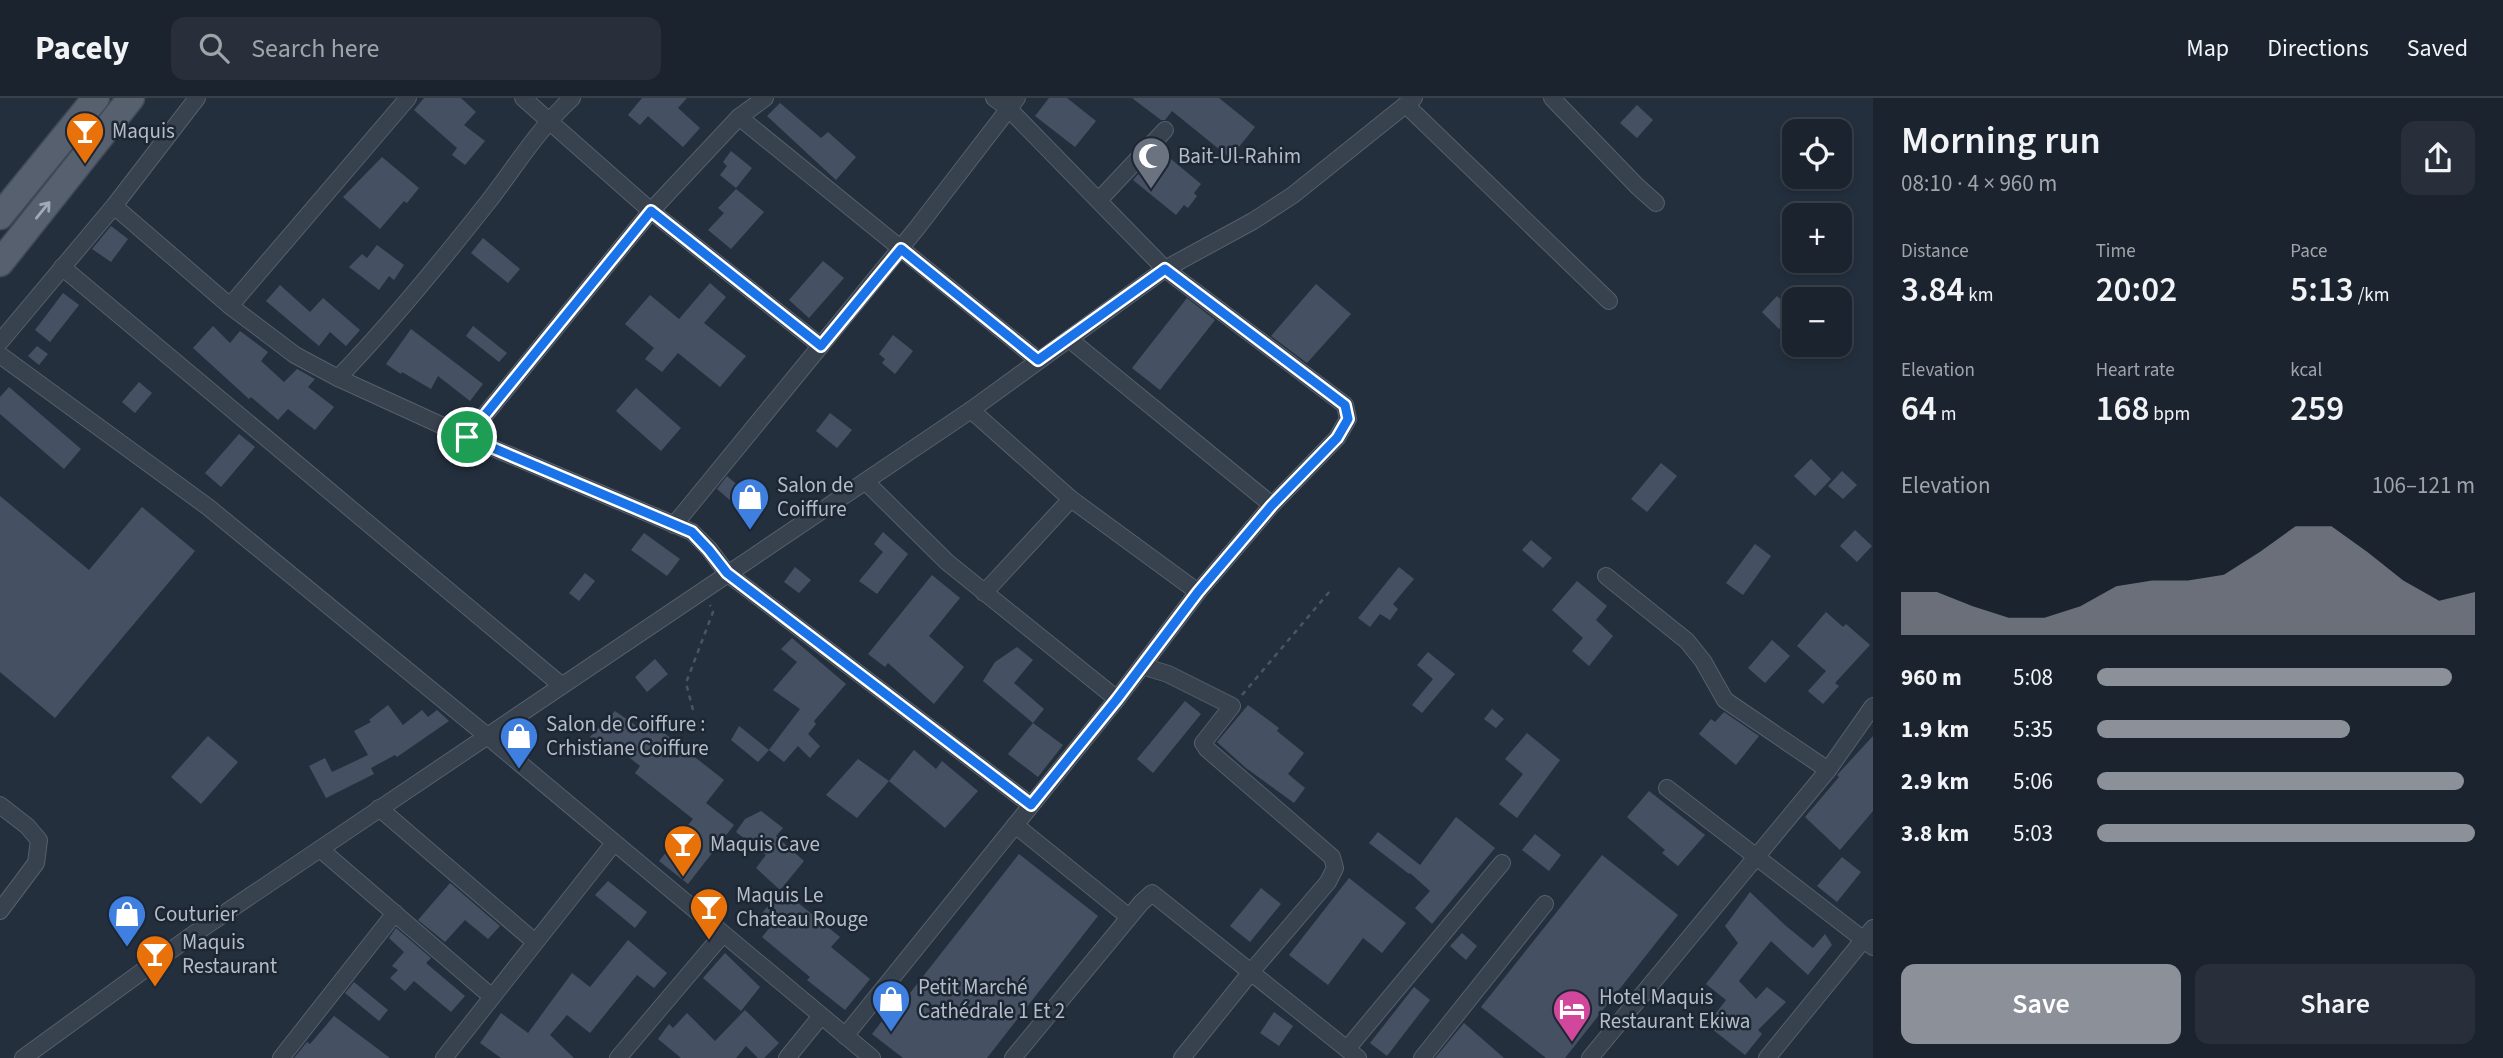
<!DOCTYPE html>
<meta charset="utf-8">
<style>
:root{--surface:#1b232e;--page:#282f3a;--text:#f1f3f6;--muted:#a0a4aa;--line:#39404a;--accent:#8c9099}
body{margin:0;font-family:"Source Sans 3",sans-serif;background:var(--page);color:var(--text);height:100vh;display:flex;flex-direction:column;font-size:26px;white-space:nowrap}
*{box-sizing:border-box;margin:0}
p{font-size:23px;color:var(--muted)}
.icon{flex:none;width:38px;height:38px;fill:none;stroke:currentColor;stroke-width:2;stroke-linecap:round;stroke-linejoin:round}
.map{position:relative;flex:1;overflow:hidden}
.sheet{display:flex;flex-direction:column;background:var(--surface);width:630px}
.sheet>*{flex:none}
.fabs{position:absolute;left:1782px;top:21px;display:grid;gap:14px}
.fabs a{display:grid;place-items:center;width:70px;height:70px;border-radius:14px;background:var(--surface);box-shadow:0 4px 10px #0003,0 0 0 2px var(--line);font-size:35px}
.pin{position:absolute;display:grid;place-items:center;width:60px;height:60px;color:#fff;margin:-30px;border:4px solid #fff;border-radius:50%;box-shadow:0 2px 7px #0007}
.round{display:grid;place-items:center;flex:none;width:74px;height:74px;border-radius:14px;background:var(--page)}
.overview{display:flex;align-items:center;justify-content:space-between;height:119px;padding:0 28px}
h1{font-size:38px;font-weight:600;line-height:52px}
.metrics{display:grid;grid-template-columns:repeat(3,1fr);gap:10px;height:119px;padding:7px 28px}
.metrics div{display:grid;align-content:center}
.metrics b{font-size:35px;font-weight:600}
.metrics small{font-size:19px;font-weight:400}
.metrics p{font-size:19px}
.chart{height:196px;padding:14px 28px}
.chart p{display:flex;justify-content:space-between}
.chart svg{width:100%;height:126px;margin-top:7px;fill:var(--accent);opacity:.7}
.primary-button{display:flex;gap:14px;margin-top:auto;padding:14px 28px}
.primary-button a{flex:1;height:80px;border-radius:14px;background:var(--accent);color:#fff;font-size:28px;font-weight:600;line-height:80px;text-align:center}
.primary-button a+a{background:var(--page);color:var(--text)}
ul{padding:0 28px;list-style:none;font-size:23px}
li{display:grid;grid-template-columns:112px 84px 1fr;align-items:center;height:52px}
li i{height:18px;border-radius:9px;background:var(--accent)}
header{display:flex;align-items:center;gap:42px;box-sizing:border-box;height:98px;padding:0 35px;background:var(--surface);border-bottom:2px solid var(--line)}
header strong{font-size:33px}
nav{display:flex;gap:38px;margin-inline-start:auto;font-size:24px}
.search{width:490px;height:63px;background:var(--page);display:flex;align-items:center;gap:18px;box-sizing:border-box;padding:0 24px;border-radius:14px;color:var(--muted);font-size:26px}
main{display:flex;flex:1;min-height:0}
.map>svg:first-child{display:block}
.building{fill:#455162}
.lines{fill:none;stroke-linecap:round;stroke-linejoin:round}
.street-casing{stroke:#565f6c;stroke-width:18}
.primary-casing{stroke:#414a57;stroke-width:29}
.path{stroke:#44595c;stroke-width:2.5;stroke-dasharray:5 5;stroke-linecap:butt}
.street{stroke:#38414e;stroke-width:16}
.primary{stroke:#56606e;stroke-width:26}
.oneway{stroke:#a1aab7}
.route-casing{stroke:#fff;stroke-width:14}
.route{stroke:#1a73e8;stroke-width:9}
.labels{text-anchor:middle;stroke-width:5;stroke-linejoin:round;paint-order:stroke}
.poi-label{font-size:21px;fill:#b4bcc9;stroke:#1d2633;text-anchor:start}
</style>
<header>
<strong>Pacely</strong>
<div class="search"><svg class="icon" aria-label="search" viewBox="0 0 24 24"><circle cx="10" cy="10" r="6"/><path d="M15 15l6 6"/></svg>Search here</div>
<nav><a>Map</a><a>Directions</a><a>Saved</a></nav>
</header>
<main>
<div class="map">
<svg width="1873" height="960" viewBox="0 0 1873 960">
<rect width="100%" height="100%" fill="#242f3e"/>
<g class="building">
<polygon points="424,0 461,0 476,14 464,27 485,43 465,67 452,57 457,50 414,12"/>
<polygon points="642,0 687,0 678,10 700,30 683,49 648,18 640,27 628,17"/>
<polygon points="1049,0 1067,0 1096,23 1075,49 1035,18"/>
<polygon points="1132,0 1219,0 1255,29 1230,60 1172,13 1165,22 1161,22"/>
<polygon points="780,5 821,40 828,34 856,59 836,82 767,18"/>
<polygon points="1637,7 1653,22 1637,40 1620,25"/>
<polygon points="1160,52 1201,86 1194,95 1197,98 1188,110 1184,107 1176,117 1133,82"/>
<polygon points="731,53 752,70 736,90 720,77 727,68 723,64"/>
<polygon points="382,59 419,90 407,105 404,103 380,131 343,99"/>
<polygon points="736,91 764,114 731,151 708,132 724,115 718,110"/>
<polygon points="111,128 128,141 111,164 92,151"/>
<polygon points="483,140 520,171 508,185 471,155"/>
<polygon points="377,147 404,167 394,182 389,178 379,192 349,169 362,156 367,160"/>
<polygon points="823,163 844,180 809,220 789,202"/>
<polygon points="710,185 726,199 704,225 746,258 720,289 678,255 662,274 645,261 654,250 625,226 650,197 679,221"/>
<polygon points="1316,186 1351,216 1307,265 1271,238"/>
<polygon points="280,187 310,214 323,200 360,232 346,248 330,234 319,248 266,203"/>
<polygon points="63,195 79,207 50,244 35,232"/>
<polygon points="1777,198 1794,215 1779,231 1762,214"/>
<polygon points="1187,200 1215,222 1160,292 1132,270"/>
<polygon points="213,228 230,245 240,233 268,254 261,263 284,284 297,271 315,281 308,289 334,309 315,332 288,311 278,322 251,299 249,301 193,250"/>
<polygon points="473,228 507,255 499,264 466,238"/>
<polygon points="411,231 483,286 470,303 438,278 431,291 402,274 401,276 386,266"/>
<polygon points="893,237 913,253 895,276 882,265 885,261 879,256"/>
<polygon points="37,248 48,256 39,267 28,258"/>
<polygon points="139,284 152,295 135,315 122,304"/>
<polygon points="9,289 81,351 64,371 0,316 0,299"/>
<polygon points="636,290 681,330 661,353 616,313"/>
<polygon points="830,315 852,332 837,350 816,333"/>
<polygon points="239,336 255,349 221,389 205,375"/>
<polygon points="1811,361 1831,381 1815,398 1794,378"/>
<polygon points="1661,365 1677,378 1647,414 1631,401"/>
<polygon points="1842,373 1857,387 1843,401 1828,388"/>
<polygon points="727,378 742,391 731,403 717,391"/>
<polygon points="0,398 89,472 142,409 195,453 55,620 0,574"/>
<polygon points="1855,432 1872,448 1857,464 1840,448"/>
<polygon points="883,434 908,456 877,496 859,483 883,454 874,446"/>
<polygon points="644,435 680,461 667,478 631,452"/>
<polygon points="1531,442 1552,460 1543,470 1522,452"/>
<polygon points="1755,446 1771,458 1743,497 1726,485"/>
<polygon points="795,469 811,482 799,495 784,484"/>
<polygon points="1399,469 1414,481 1393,506 1398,511 1390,522 1380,516 1370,529 1358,520"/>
<polygon points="585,475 595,483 579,503 569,495"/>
<polygon points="932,477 960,500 929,538 964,569 934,606 888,565 885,569 868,556"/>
<polygon points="1577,483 1607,508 1596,522 1613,538 1589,568 1572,553 1583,540 1552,512"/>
<polygon points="1826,514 1843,529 1846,526 1870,547 1835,585 1839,588 1823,606 1808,593 1826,573 1797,548"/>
<polygon points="792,540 846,586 814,623 816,626 808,636 820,648 810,660 798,648 784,664 769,652 800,611 773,592 797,564 781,551"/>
<polygon points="1772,542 1790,558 1765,585 1748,570"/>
<polygon points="1017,549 1033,562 1014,585 1044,611 1033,625 983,583 995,564"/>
<polygon points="1428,554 1455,576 1422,615 1412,607 1433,581 1417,567"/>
<polygon points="655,561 668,576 647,594 635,579"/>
<polygon points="1185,603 1201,616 1153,675 1137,661"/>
<polygon points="388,607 403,627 422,612 428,619 437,612 449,623 397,659 395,657 371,670 374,676 326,700 309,668 325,660 332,674 368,657 354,633 371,624 369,622"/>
<polygon points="1248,607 1279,630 1277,633 1304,655 1288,676 1305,690 1294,705 1246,670 1217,644"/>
<polygon points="1492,611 1504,621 1496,630 1484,621"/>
<polygon points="615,613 638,629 645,620 724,682 706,705 734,727 688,786 659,763 693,721 635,675 640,668 611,645 605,651 590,639"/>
<polygon points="1724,614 1759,638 1736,667 1699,636 1711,621 1715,624"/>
<polygon points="1033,625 1063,647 1038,679 1008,656"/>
<polygon points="739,628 769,652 758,664 731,642"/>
<polygon points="1527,635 1560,662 1517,720 1499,706 1523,676 1505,661"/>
<polygon points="208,638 238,664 201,706 171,679"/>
<polygon points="1873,638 1873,713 1840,752 1805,719 1839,679 1837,677"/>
<polygon points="914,652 936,671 942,663 978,693 945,730 889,683"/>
<polygon points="858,661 889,683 857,720 826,697"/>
<polygon points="1649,693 1705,737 1678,768 1662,755 1665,752 1627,719"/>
<polygon points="761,713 783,730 776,738 804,763 781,791 840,839 831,849 870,881 845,912 807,882 810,879 762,839 771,828 760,818 780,792 756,770 766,757 736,734 745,721"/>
<polygon points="1456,719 1495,750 1432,826 1415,810 1430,793 1410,775 1409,776 1369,745 1378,734 1420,767"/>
<polygon points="1535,736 1561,757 1549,773 1522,752"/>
<polygon points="1019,756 1098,818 987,960 903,960 872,936 906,892 910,895"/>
<polygon points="1602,757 1678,817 1565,960 1546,960 1481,909"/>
<polygon points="1842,759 1861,774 1837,804 1817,788"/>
<polygon points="1349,780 1406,825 1382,855 1363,840 1328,887 1289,857"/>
<polygon points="608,783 647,814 635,830 595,797"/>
<polygon points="450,785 500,828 488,841 465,822 445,844 418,822"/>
<polygon points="1261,790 1281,806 1250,844 1230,828"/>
<polygon points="1750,794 1786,828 1813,850 1825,836 1832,847 1808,877 1771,843 1739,883 1756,901 1767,889 1786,904 1758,932 1762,936 1745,957 1707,927 1726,902 1706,886 1738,845 1725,828"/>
<polygon points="396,830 431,860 426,865 465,898 451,914 414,883 405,893 390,880 398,872 392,868 404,854 389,840"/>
<polygon points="1462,835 1477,848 1466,862 1450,848"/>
<polygon points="628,842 667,875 654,890 637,877 590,935 567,917 550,937 574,960 501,960 480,945 501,915 528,935 572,875 590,889"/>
<polygon points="725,855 760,889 741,913 703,880"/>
<polygon points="354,884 388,912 379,923 345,895"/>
<polygon points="1414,889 1430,902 1387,958 1370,945"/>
<polygon points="745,912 779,945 764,960 758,960 746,948 736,960 681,960 658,941 669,926 673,930 687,915 715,943"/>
<polygon points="1274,914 1293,928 1279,948 1260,935"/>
<polygon points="334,918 390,960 294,960 307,944 310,946"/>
<polygon points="1464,925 1504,960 1435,960"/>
</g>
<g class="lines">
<g class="street-casing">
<g id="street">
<polyline points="765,0 739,19 651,113 821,248"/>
<polyline points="1552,0 1637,88 1656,105"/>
<polyline points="1406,7 1609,203"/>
<polyline points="739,19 1038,262"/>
<polyline points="1099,102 1165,32"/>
<polyline points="114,108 230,208 295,257 338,280 467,339 692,434 709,451 727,475 1031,707"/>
<polyline points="62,169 561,587"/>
<polyline points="230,208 408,0"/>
<polyline points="1069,241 1272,407"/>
<polyline points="0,244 114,108 197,0"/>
<polyline points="0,257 208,409 486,637 872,960"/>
<path d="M338,280C392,224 440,165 488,104C516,68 538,31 572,0"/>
<polyline points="971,312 1071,401 1198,494"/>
<polyline points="467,339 651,113 523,0"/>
<polyline points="866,384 947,464 1117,601"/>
<polyline points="674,427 917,130 1017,0"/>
<polyline points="1606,478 1687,543 1703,563 1725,602 1828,672"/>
<polyline points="984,495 1071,401"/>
<polyline points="1142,568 1168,576 1232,608 1203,645 1207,651 1332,759 1335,770 1328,784 1251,874 1182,960"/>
<polyline points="1667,690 1873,849"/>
<polyline points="0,707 27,728 39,742 36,765 0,813"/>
<polyline points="379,710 535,844"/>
<polyline points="1015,727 1129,819"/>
<polyline points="320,751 492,899"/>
<polyline points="845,938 1117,601 1198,494 1272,407 1337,340 1348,321 1345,307 1165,171 1008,10 994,0"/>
<polyline points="1347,951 1502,765"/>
<polyline points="23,960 188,840 971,312 1165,171 1253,123 1293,97 1414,0"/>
<polyline points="281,960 395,815"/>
<polyline points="444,960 614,745"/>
<polyline points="618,960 723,836"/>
<polyline points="787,960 821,918"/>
<polyline points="1013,960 1141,805 1152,795 1358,960"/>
<polyline points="1422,960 1545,806"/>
<polyline points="1590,960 1828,672 1873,608"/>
<polyline points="1767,960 1873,830"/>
</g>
</g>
<g class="primary-casing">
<g id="primary">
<polyline points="0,118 96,0"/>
<polyline points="0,165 131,0"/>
</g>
</g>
<g class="path">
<polyline points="1242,597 1330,493"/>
<polyline points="693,612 686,585 713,514 710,507"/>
</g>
<use href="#street" class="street"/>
<use href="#primary" class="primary"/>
</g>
<defs><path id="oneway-shaft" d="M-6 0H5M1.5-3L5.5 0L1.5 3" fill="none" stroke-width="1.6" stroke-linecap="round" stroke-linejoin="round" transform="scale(1.75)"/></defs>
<use class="oneway" href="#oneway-shaft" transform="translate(43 112) rotate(-51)"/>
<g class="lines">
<g class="route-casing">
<polygon id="route" points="651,113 821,248 901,151 1038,262 1165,171 1345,307 1348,321 1337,340 1272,407 1198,494 1117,601 1031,707 727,475 709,452 692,434 467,339"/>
</g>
<use href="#route" class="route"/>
</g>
<defs>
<g id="bar-pin" transform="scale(2.0125)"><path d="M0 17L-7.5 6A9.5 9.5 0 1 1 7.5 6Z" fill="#e8710a" stroke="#1d2633"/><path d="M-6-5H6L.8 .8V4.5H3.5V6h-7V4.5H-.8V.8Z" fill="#fff"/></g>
<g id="mosque-pin" transform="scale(2.0125)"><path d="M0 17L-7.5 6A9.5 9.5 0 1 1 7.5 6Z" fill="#6b7280" stroke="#1d2633"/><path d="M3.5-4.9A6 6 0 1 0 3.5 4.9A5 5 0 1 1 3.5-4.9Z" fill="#fff"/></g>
<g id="shop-pin" transform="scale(2.0125)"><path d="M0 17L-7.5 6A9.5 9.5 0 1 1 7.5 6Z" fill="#3f7fe0" stroke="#1d2633"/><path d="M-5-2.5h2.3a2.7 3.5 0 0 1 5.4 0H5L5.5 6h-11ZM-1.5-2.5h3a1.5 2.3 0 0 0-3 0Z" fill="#fff"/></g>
<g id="hotel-pin" transform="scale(2.0125)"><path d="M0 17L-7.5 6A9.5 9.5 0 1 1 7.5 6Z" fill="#d1479c" stroke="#1d2633"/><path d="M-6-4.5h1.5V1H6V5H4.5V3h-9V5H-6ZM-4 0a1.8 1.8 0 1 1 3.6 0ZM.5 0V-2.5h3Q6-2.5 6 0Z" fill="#fff"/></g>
</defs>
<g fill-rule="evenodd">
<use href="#bar-pin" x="85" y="33"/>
<use href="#mosque-pin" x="1151" y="58"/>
<use href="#shop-pin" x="750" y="399"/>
<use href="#shop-pin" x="519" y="638"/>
<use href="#bar-pin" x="683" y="746"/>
<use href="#bar-pin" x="709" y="809"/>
<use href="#shop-pin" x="127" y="816"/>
<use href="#bar-pin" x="155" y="856"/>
<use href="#shop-pin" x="891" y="901"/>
<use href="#hotel-pin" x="1572" y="911"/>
</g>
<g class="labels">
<g class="poi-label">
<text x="112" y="40">Maquis</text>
<text x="1178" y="65">Bait-Ul-Rahim</text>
<text x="777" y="394">Salon de<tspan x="777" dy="24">Coiffure</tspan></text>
<text x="546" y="633">Salon de Coiffure :<tspan x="546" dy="24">Crhistiane Coiffure</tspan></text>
<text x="710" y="753">Maquis Cave</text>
<text x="736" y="804">Maquis Le<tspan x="736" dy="24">Chateau Rouge</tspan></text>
<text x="154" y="823">Couturier</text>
<text x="182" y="851">Maquis<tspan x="182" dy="24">Restaurant</tspan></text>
<text x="918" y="896">Petit Marché<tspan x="918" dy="24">Cathédrale 1 Et 2</tspan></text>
<text x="1599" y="906">Hotel Maquis<tspan x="1599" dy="24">Restaurant Ekiwa</tspan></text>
</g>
</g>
</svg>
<div class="fabs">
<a><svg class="icon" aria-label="locate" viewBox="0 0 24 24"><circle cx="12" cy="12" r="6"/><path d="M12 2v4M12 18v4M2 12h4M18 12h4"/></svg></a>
<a>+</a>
<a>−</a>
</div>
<div class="pin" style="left:467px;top:339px;background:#1e9e55"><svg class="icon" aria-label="arrive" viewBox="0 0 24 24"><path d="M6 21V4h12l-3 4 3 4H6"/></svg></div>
</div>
<section class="sheet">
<div class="overview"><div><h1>Morning run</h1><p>08:10 · 4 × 960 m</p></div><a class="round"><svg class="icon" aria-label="share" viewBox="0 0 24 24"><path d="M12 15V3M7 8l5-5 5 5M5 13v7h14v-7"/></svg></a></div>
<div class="metrics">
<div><p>Distance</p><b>3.84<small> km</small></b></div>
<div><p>Time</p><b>20:02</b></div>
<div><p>Pace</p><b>5:13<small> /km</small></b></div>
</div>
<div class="metrics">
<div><p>Elevation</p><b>64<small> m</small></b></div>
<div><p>Heart rate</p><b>168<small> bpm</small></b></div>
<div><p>kcal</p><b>259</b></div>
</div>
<div class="chart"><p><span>Elevation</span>106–121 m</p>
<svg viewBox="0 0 160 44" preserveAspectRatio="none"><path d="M0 44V29L10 29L20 34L30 38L40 38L50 34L60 27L70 25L80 25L90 23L100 15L110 6L120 6L130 15L140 25L150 32L160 29V44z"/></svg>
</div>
<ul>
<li><b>960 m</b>5:08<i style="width:94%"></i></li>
<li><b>1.9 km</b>5:35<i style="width:67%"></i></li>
<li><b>2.9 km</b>5:06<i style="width:97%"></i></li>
<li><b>3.8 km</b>5:03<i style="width:100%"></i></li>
</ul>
<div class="primary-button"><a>Save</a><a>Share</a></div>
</section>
</main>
